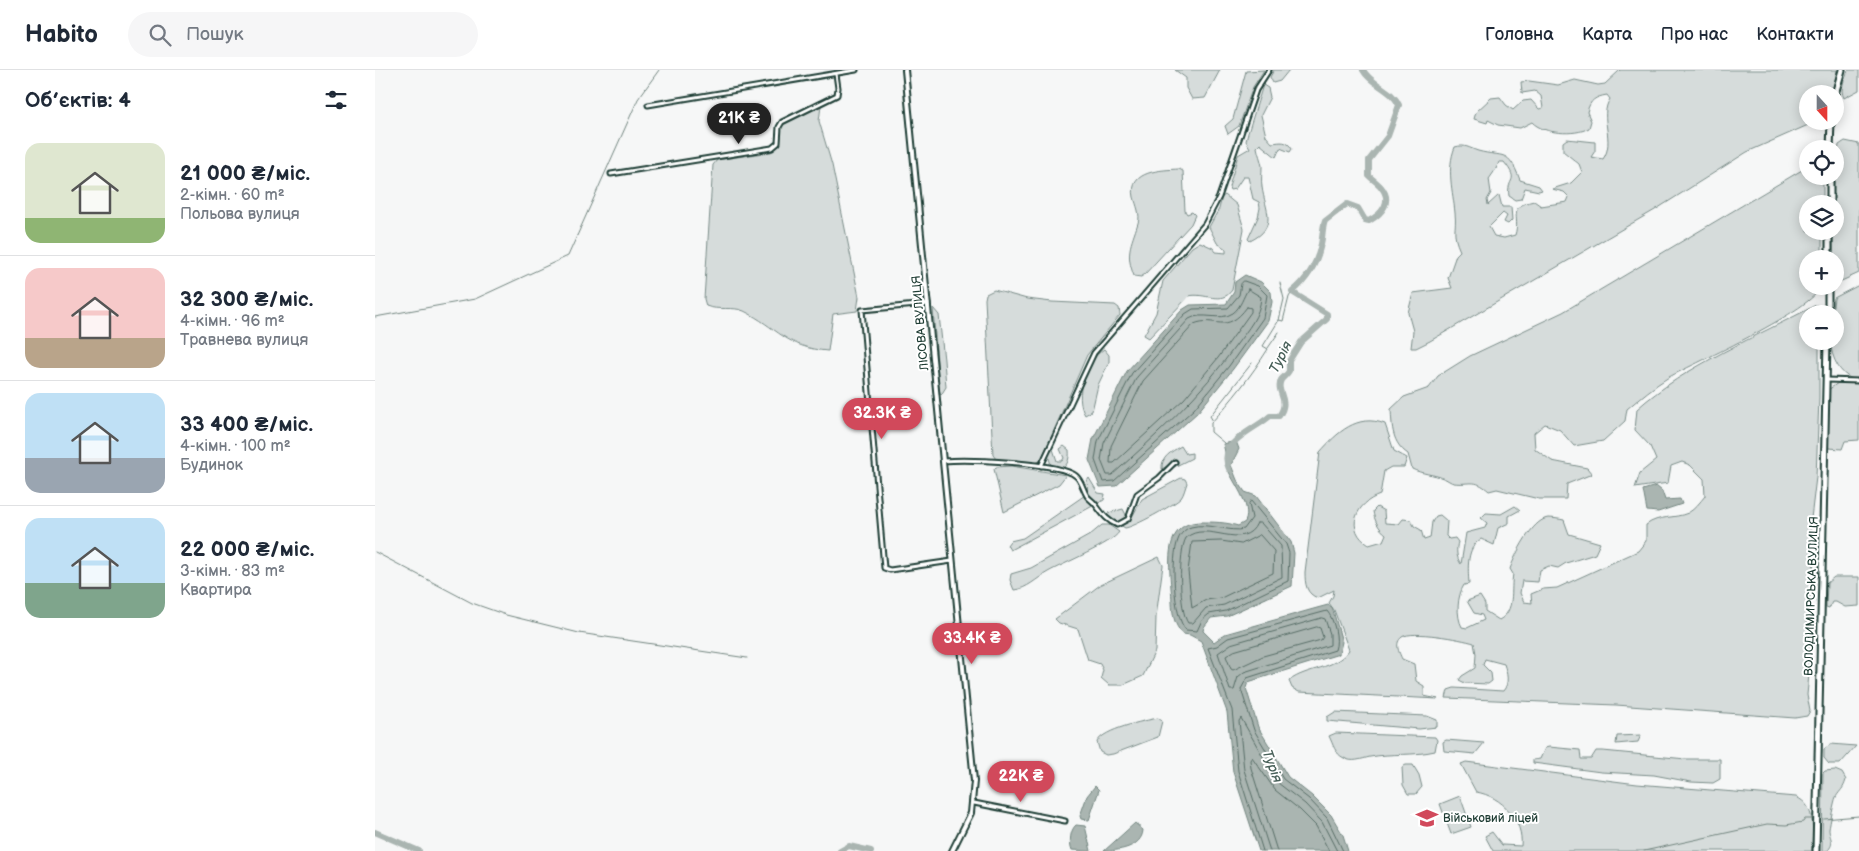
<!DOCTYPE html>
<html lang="uk">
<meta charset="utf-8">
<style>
:root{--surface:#fff;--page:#f6f6f7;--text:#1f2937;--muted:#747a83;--line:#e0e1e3;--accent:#d1495b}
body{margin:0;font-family:"Balsamiq Sans",sans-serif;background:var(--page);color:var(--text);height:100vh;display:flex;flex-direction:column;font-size:19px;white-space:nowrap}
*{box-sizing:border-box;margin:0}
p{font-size:16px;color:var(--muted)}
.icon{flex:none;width:28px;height:28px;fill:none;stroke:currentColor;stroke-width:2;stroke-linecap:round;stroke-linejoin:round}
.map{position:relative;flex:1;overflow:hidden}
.panel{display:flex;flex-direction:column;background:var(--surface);width:375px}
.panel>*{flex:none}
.needle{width:32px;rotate:159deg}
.tools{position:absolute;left:1424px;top:15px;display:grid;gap:10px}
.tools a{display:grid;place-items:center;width:45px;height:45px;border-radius:50%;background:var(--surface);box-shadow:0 2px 12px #0003;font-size:25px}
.price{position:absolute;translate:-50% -42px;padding:0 11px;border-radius:18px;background:var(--accent);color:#fff;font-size:16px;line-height:32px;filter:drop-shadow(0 1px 2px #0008)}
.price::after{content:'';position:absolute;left:50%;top:30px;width:15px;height:11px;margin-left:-8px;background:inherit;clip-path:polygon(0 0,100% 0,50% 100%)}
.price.selected{background:#222;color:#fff}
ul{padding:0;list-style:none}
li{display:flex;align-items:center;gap:15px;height:125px;padding:0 25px}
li+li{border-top:1px solid var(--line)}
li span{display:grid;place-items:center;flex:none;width:140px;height:100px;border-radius:15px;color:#555}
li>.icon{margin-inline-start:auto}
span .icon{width:60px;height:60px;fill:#fffc;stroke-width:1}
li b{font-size:21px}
h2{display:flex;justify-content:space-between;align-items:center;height:60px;padding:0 25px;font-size:21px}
header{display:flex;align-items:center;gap:30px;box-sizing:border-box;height:70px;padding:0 25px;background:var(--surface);border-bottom:1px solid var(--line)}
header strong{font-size:24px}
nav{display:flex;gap:28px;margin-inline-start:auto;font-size:18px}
.search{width:350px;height:45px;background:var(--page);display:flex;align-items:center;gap:12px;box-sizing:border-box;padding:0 18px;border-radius:28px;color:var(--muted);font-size:19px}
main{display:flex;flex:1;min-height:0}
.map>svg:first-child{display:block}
</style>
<header>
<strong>Habito</strong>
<div class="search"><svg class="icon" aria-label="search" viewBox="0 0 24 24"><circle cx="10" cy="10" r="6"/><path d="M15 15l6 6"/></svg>Пошук</div>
<nav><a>Головна</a><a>Карта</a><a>Про нас</a><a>Контакти</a></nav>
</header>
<main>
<section class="panel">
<h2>Об’єктів: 4<svg class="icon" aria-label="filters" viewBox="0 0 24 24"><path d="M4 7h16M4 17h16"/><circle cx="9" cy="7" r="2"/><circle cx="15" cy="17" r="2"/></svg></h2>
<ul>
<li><span style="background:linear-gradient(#dfe7d0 75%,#8fb573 0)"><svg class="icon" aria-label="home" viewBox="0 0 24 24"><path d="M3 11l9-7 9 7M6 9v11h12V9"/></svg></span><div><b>21 000 ₴/міс.</b><p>2-кімн. · 60 m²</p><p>Польова вулиця</p></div></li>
<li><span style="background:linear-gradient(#f6c9c9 70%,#b9a48a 0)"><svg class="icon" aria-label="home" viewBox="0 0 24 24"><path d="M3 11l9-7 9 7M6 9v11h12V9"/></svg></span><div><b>32 300 ₴/міс.</b><p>4-кімн. · 96 m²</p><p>Травнева вулиця</p></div></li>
<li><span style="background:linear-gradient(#bfe0f5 65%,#9aa5b1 0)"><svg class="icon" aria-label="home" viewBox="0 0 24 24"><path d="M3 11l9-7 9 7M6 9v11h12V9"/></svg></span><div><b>33 400 ₴/міс.</b><p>4-кімн. · 100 m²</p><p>Будинок</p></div></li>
<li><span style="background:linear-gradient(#bfe0f5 65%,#7fa58c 0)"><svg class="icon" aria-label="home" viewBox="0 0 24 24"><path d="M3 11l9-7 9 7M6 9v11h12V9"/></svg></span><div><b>22 000 ₴/міс.</b><p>3-кімн. · 83 m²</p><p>Квартира</p></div></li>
</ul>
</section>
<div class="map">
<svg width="1484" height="781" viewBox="0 0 1484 781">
<rect width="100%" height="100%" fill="#f6f7f7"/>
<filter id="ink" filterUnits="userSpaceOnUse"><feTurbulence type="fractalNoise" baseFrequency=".02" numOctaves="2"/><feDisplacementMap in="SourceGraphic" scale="10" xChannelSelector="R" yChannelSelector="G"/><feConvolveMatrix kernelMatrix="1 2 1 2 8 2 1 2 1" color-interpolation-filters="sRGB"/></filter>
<g filter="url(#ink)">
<path fill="#d6dcdb" stroke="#7a8c88" d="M800,0H845L830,28L817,29L811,18V8Z
M889,0L878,17L864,56L853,64L850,56L858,49L871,1Z
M899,0H914L905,11L898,13L895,7Z
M1245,0H1462L1457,24H1432V51L1440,52L1372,82L1280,140L1055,271L1041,278H1036L1038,261L1033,243L1038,223L1077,218L1073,208L1081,185L1085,181C1076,161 1082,161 1080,143C1078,121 1071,99 1080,77C1090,74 1094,78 1103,81C1129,88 1133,78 1145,110L1164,116L1167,120L1164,121L1150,118L1146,129L1140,130L1134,126C1131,107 1146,113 1129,92H1124L1121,99L1114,109L1116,123L1112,130L1113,135L1124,125L1127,137H1136L1137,150L1133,154L1129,152L1132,146L1128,143L1114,157L1119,166L1129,168L1140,165C1146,146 1131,137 1159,131L1166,136L1192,132L1194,127L1189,122L1177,119L1196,113L1207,102L1204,94L1188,81V72L1192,69L1220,72V81L1216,87L1228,89C1241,71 1223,47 1235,29L1232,25C1220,27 1215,30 1212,42L1216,51L1214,58C1200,66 1168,64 1157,52L1145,58L1123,55L1113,50L1112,53L1099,49L1101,42L1116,28L1125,27L1131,35L1138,40L1148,31L1156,30L1164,39L1168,38L1166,26L1160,21L1147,23L1146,12L1154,11L1183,15L1200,10L1223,15L1230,14Z
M1473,0H1484V20L1469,28C1464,19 1470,9 1473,0Z
M888,15L893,18L895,27L886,45L891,66L897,73C906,72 912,70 917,79L915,82L905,78L901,87L885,74L882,77C883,83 886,90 887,96C887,103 886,110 887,117C890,140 904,157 875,171L873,169L883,147L885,138L884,132L878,129L873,107H868L860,119L855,120L854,117L863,85L875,78L871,71L873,63Z
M441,36H446L444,51L457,95L484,227L482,241L458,244L453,281C411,278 402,257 369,241C358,236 343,241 331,236L329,229L338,95L342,90L396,82C408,74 405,69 406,57L410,53Z
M1470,71L1484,74V203L1460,214V189H1458V161H1460L1458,118L1464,75Z
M1432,97V106H1448V134H1432V161H1447V189H1432V216H1446C1440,239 1320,293 1294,307C1279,316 1265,328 1252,339L1250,351L1228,371L1199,376L1185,360L1170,354L1159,363L1160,379L1177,391L1212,398L1217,404L1192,414L1191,429H1164L1122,419L1114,421C1099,408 1095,415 1079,413C1076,413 1072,409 1068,408C1058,404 1047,404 1037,399L1033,384C1017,373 1017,357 1016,339L1029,327L1054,318L1063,306L1095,286L1188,242Z
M804,99L808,101L810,141L812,144L817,142L820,145L816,154L770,204L766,207L759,206C750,183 756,175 763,153C766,145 761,135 759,127C753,100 787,100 804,99Z
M850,125L862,135L869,159L857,220C846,236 830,222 814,226L774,268L769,265L781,243L788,211L817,177L825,172L838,178L841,182L851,183V179L842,173L834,157L844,139L847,127Z
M1484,215V310C1467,310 1455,287 1456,271H1460V244H1457L1459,228Z
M619,220L652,229L677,232L740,235L744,238L745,245L712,285L666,390L661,393L621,389L618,385L610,229L611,224Z
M1441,235L1444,236L1445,244H1432V271H1444V328L1441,407L1435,457L1439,502L1431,548L1433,564L1437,573L1432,625L1435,641L1432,646L1420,648L1241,635L1071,628L1073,620L1079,618L1128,621C1135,613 1132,603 1129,594L1110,589L1108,595L1116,603L1117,611L1113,614L1090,613L1084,610L1087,606L1100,598L1101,584L1099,573C1086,569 1037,560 1027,567C1019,573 1024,582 1027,589L1039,594L1041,611L1049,616V626L1063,629L924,622L917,618L914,611C932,597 960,600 974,580L959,540L954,533L958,526L959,520L943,528C931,524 930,514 930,502L945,382C962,363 982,343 1010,354L1019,381L1032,388L1029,397H1016L1009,401L1005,425C981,433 969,459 994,475L1008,471L1011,464C1004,459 999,450 998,441L1002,437L1009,441L1010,453L1024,454L1028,449L1036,450L1039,456L1046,460L1049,470L1055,468L1057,452L1061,446L1065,445L1072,451L1071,466L1074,469L1080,468L1083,472C1081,479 1081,487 1086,494L1091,463L1110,458L1112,453L1106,448L1111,443L1126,444L1140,436L1145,440L1134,446V453L1123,458L1119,475L1106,469C1091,478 1093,498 1094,514L1089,515C1082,526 1081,546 1087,557L1092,558L1109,550L1107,545L1099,543L1092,531L1105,526L1110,534V541L1124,550C1141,541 1135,520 1138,504L1135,499C1140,485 1157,450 1173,448C1178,448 1184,449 1189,450L1194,464L1225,473L1220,484L1191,493L1183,498L1174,496L1165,500L1163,512L1147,511L1145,523L1149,532L1157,533L1156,524L1168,519L1182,518L1263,481L1271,471V455C1284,445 1299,449 1313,443C1320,439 1325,432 1330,426L1329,409L1315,395L1307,392L1296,396L1293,413L1260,418L1265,403L1281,390L1275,376L1260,360L1262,339C1308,297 1385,265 1441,235Z
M558,238L564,245L569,290L571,317L566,325L564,319Z
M729,279L734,285V292L723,315L717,341L710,345C698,326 711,291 729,279Z
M1463,313H1484V370L1470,371L1467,379L1454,378L1452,376L1453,320Z
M689,376L694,380C695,390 692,398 682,401L676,395L673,385L678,379L682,391H687L689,388L685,379Z
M806,376L811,384L817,383V388L799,397L801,391L787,399C786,387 796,382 806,376Z
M636,396L691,405L684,414L629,442L619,399L621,397Z
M714,408L723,423L730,424L729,430L635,480L632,475L635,471L648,468L713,423L712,411Z
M806,408L810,409L812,413C810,418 809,424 806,428C799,435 759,457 750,458L732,447L733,443L748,439L751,445L757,447L767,429Z
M727,455H734L744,462C738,473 687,494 673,502C662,508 652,519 639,520L635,510L636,504L656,498L715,465Z
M784,487L788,495L781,547L780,581L768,606L748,615H734L726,608L728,600L725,594L713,590L703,559L684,553L680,549L725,515Z
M1459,507H1484V536L1470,537L1461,532H1457L1454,538L1451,537L1452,513Z
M960,642L1052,646L1062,650V657L1044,659L952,651V647Z
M783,648L787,651L783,667L738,684L731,685L725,682L722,672C729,659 768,651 783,648Z
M961,663L1060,667L1062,670L1060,681C1039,686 1016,683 995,687C986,689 977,693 969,688C960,684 958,674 954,666Z
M1266,665L1263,672L1241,674L1242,666Z
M1071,670L1109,673L1100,684L1069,681L1068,672Z
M1456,674L1481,676L1465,694H1454L1449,688V679Z
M1174,677L1205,680L1206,689H1216L1221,681H1228L1311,689H1345V709L1338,713L1316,712L1279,705L1226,702L1158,693V690L1165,689L1170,678Z
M1091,692L1262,714L1421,727C1442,736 1437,761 1437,781H1118L1110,766L1117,762L1127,775L1146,776C1149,751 1127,726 1101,722L1086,694Z
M1031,695H1038L1044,705L1047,717L1041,724H1033L1028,715L1027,697Z
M1460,700L1467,703L1471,710C1468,720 1466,719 1461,727C1459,731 1455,754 1454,759C1454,768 1461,773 1452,781H1447L1448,703L1450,701Z
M1085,726L1096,757L1076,764L1065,734Z"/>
<path fill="#aab5b1" stroke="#72857f" d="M870,205L886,212L896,222L897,232L893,251L858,299L823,342L741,416L725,417L714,390L718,369L752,301L807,240L815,235L851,234L859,222L860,212Z
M861,371L864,379L856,395L862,410L870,422L881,426L916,472L919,483L917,516L852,546L836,548L829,557L828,561L839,572L850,564L942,538L953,535L957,537L967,572L964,584L873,612L871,618L883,657L913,707L937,726L956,745L968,765L973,781H884L858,702L852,642L826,571L815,565L808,564C795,551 798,535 796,518C794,491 789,453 825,452C839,452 851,452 863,456L870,452C878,435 857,412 852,397C850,390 851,382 848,374Z
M1281,416L1287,421L1290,430L1305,429L1307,434L1283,442L1272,441L1268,420Z
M720,716L724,720L714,750L706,749L705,746L712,726Z
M760,753L768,760C767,778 742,781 729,781Z
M701,755L710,756L716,781L697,780C694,773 695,760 701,755Z"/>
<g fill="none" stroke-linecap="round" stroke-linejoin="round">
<path stroke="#576d66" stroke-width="1" d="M869,211L883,216L892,225L888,248L854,296L819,339L739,411L728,412L720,390L723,371L757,303L810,244L818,239L853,238L864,225L866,214Z
M873,219L886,227C885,246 873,259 862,274C826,325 783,364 737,405H732L726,390L729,373L762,307L814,249C827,241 845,252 858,243C866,237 868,227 873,219Z
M872,237L876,238V242L843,288L809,329L739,393H735L736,376L768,311L819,254C840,245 851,266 872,237Z
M876,431L911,474L914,483L913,511L851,541L834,544L827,550L822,561L811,560C798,547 796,487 803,470C805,464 810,459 816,457C833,452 856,463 869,459L877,448L874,434Z
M882,453H886L906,476L907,507L849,535L831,538L818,553H813C804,541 803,482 811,468C831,449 869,483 882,453Z
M885,465L899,481L898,503L846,528L831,530L817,538L813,501L817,472L846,471L866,474Z
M947,548L950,549L955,564V575L869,602L863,607L859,620H855L843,583L856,574Z
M942,557L945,558L948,567L946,570L888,586L858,600L856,599L851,586L859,581Z
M888,781L863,701L857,640L833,578L842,576L853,568L952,541C959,549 964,569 960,580L872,608L866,619L879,660L908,709L934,729L952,748L968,781
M895,781L869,700L864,651L866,648L903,713L930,734L947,752L962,781
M902,781L876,698L875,690L877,687L900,720L925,740L941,756L954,781"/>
<path stroke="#72857f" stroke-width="1" d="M0,247L100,229L193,186L263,29L284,0
M904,250L909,229L905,213
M893,278L904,262
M838,351L835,346L877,293
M849,373L836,362V353C857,330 876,306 893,279L888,276L904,250L908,251L914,227L917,222
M0,482L97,533L131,545L204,563L372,588
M1449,749L1484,746
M1269,781L1392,754L1411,755L1428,752L1430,749H1437"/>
<path stroke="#aab5b1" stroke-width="6" d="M854,399C841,372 880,360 895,346H904C916,329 900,323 906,310C908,307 912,305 914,301V291L926,272L952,249V244L917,222C932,210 942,193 946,174C948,166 947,159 950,151L972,134L983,138L990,150L994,151C1007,144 1018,131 1006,117C1003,113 998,110 994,106V90L1013,66L1024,35C1017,19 996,15 988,0
M0,762L44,781
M465,781L474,776L496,781"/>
<g stroke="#1f3d34" stroke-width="7">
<path id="minor" d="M273,35L481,0
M236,104L397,78L403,73L404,57L407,52L462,25L463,18L461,4
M553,234L487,240L509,498L515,500L577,491
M1452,310L1484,311
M568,391C591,389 685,392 701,406C707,411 708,420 712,426C714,429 718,431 720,434C728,444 730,449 742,455L753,449L762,424L784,408L800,392
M666,396L719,283L830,154L844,127L881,20L894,0
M599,733L690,751"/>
</g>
<g stroke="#1f3d34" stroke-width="8">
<path id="tertiary" d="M530,0L599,711L596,743L577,781"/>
</g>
<g stroke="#1f3d34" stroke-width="9">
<path id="primary" d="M1460,24L1467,0
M1455,79L1456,51
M1455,134V106
M1454,189V161
M1453,244V216
M1441,781L1452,271"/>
</g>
<use href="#minor" stroke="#fff" stroke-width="3"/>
<use href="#tertiary" stroke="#fff" stroke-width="4"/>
<use href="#primary" stroke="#fff" stroke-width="5"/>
</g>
</g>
<defs>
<g id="school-bare" transform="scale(1.725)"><path d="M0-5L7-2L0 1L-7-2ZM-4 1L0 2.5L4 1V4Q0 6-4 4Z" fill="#d1495b" stroke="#fff" stroke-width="2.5" paint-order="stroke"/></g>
</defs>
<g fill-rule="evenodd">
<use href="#school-bare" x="1052" y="748"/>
</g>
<g text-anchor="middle" stroke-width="4" stroke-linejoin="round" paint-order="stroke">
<g font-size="12" fill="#1f3d34" stroke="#fff">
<text transform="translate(545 253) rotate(-95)" y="4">ЛІСОВА ВУЛИЦЯ</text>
<text transform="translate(1436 526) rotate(-88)" y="4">ВОЛОДИМИРСЬКА ВУЛИЦЯ</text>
</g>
<g font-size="12" fill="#1f3d34" stroke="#fff" text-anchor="start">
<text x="1068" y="752">Військовий ліцей</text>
</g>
<g font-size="14" font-style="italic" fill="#49615a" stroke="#fff">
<text transform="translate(905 287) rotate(-64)" y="5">Турія</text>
<text transform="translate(898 696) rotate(69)" y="5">Турія</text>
</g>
</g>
</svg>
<div class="tools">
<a><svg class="needle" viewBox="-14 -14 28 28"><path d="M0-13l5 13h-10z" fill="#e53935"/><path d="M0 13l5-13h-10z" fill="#747a83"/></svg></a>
<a><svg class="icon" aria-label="locate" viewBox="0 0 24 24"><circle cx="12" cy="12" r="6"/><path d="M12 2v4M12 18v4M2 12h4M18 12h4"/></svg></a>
<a><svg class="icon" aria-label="layers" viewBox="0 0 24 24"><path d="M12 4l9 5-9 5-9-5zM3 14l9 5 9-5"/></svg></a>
<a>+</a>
<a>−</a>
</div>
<b class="price selected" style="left:364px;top:75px">21K ₴</b>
<b class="price" style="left:507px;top:370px">32.3K ₴</b>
<b class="price" style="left:597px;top:595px">33.4K ₴</b>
<b class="price" style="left:646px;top:733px">22K ₴</b>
</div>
</main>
